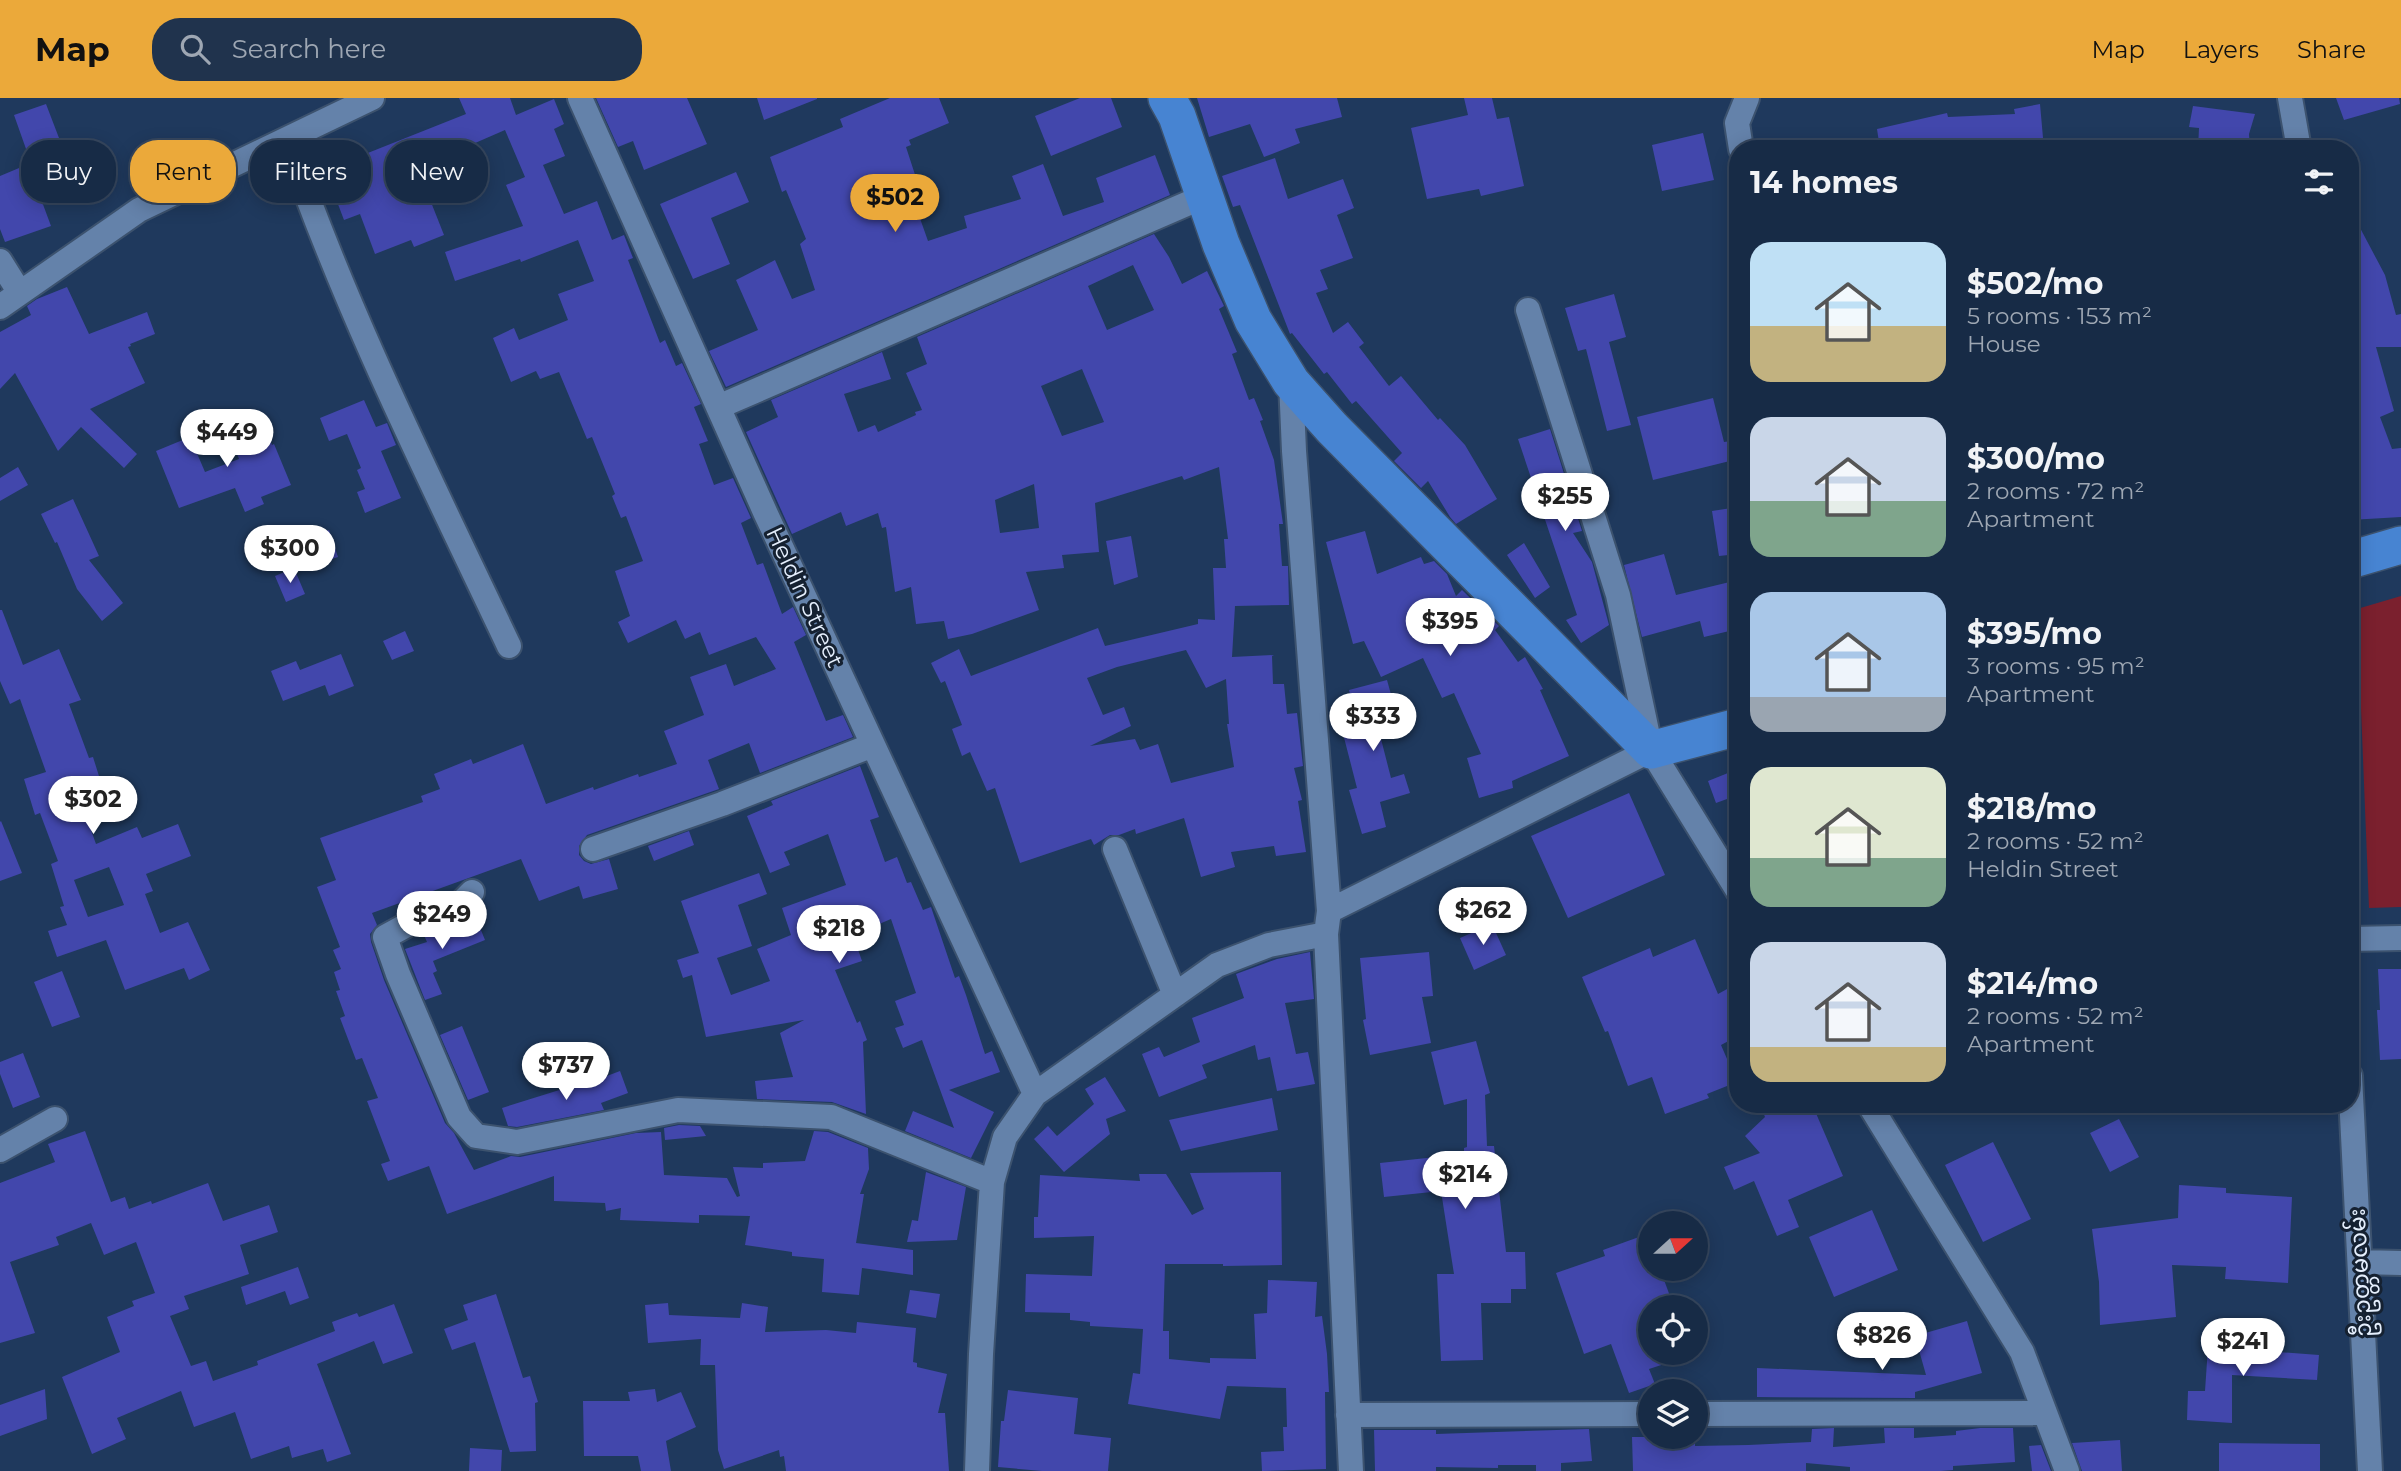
<!DOCTYPE html>
<meta charset="utf-8">
<style>
:root{--surface:#172b46;--page:#20334d;--text:#f1f3f6;--muted:#9ea7b3;--line:#36475f;--accent:#eba93a}
body{margin:0;font-family:Montserrat,"Noto Sans Myanmar",sans-serif;background:var(--page);color:var(--text);height:100vh;display:flex;flex-direction:column;font-size:26px;white-space:nowrap}
*{box-sizing:border-box;margin:0}
p{font-size:23px;color:var(--muted)}
.icon{flex:none;width:38px;height:38px;fill:none;stroke:currentColor;stroke-width:2;stroke-linecap:round;stroke-linejoin:round}
.map{position:relative;flex:1;overflow:hidden}
.panel{position:absolute;left:1729px;top:42px;width:630px;height:973px;display:flex;flex-direction:column;background:var(--surface);border-radius:28px;box-shadow:0 4px 18px #0003,0 0 0 2px var(--line)}
.panel>*{flex:none}
.hud{position:absolute;left:21px;top:42px;width:665px;height:63px;display:flex;gap:14px}
.needle{width:46px;rotate:69deg}
.fabs{position:absolute;left:1638px;top:1113px;display:grid;gap:14px}
.fabs a{display:grid;place-items:center;width:70px;height:70px;border-radius:50%;background:var(--surface);box-shadow:0 4px 18px #0003,0 0 0 2px var(--line);font-size:35px}
.price{position:absolute;translate:-50% -60px;padding:0 16px;border-radius:24px;background:#fff;color:#222;font-size:23px;line-height:46px;filter:drop-shadow(0 2px 4px #0008)}
.price::after{content:'';position:absolute;left:50%;top:42px;width:21px;height:16px;margin-left:-10px;background:inherit;clip-path:polygon(0 0,100% 0,50% 100%)}
.price.active{background:var(--accent);color:#111}
ul{padding:0;list-style:none}
li{display:flex;align-items:center;gap:21px;height:175px;padding:0 21px}
li span{display:grid;place-items:center;flex:none;width:196px;height:140px;border-radius:21px;color:#555}
li>.icon{margin-inline-start:auto}
span .icon{width:84px;height:84px;fill:#fffc;stroke-width:1}
li b{font-size:30px}
h2{display:flex;justify-content:space-between;align-items:center;height:84px;padding:0 21px;font-size:30px}
.chip{padding:0 24px;border-radius:28px;background:var(--surface);box-shadow:0 4px 18px #0003,0 0 0 2px var(--line);font-size:24px;line-height:63px}
.chip.active{background:var(--accent);color:#111}
header{display:flex;align-items:center;gap:42px;box-sizing:border-box;height:98px;padding:0 35px;background:var(--accent);color:#111}
header strong{font-size:33px}
nav{display:flex;gap:38px;margin-inline-start:auto;font-size:24px}
.search{width:490px;height:63px;background:var(--page);display:flex;align-items:center;gap:18px;box-sizing:border-box;padding:0 24px;border-radius:28px;color:var(--muted);font-size:26px}
.map>svg:first-child{display:block}
</style>
<header>
<strong>Map</strong>
<div class="search"><svg class="icon" aria-label="search" viewBox="0 0 24 24"><circle cx="10" cy="10" r="6"/><path d="M15 15l6 6"/></svg>Search here</div>
<nav><a>Map</a><a>Layers</a><a>Share</a></nav>
</header>
<div class="map">
<svg width="2401" height="1373" viewBox="0 0 2401 1373">
<rect width="100%" height="100%" fill="#1f395d"/>
<path fill="#7b202e" d="M2401,498V809L2369,810L2357,511Z"/>
<path fill="#4247ac" fill-rule="evenodd" d="M459,0H510L516,17L554,1L564,26L554,31L565,58L543,67L564,116L597,103L612,142L624,137L633,160L628,162L660,245L665,242L676,268L682,265L701,306L694,309L708,343L699,346L714,387L733,380L751,420L741,425L757,467L763,465L782,516L793,509L806,537L794,544L826,623L843,617L853,639L760,675L749,645L708,662L719,691L587,737L579,748V757L584,763L591,766L609,761L618,791L583,801L579,788L539,803L521,761L372,815L377,827L370,836L371,844L384,882L445,1025L454,1035L474,1072L511,1058L520,1059L636,1035L661,1034L664,1077L727,1080L737,1099L740,1098L733,1069L763,1070V1065L805,1063L814,1033L828,1034L868,1050L869,1071L860,1096H864L856,1145L913,1152V1177L862,1170L859,1197L822,1194L824,1161L792,1158V1154L745,1147L750,1118L699,1117V1125L620,1122L621,1110L606,1113L605,1105L554,1103V1078L447,1116L429,1068L388,1083L381,1066L390,1063L367,1003L378,1000L362,960L356,962L340,920L345,918L336,893L340,892L334,874L341,871L333,852L340,849L317,789L336,782L320,740L423,704L421,698L440,691L434,676L471,661L473,666L523,646L546,706L593,689L594,692L638,676L639,679L677,666L664,633L704,617L690,579L726,566L734,588L776,571L756,539L709,557L700,534L685,541L676,522L628,545L618,524L630,518L615,473L643,463L626,418L621,420L612,398L615,396L592,339L587,341L559,274L540,281L536,273L511,284L493,240L514,230L519,242L568,222L558,196L594,183L578,142L521,164L520,161L455,183L445,154L523,128L506,87L525,79L505,32L459,52L467,72L425,89L444,137L414,149L411,142L375,156L360,116L344,122L325,72L466,16Z
M596,0H687L707,46L644,72L633,43L618,49Z
M757,0H817V1L764,22Z
M890,0H939L949,25L909,42L911,47L906,49L920,92L911,95L928,143L967,130L964,118L1021,101L1012,78L1043,66L1063,118L1104,104L1096,80L1155,57L1170,97L726,289L709,253L758,232L736,182L775,162L792,201L815,192L800,146L806,141L786,92L782,94L770,59L843,29L840,21Z
M1080,0H1111L1122,29L1051,58L1035,18Z
M1197,0H1337L1342,19L1295,31L1300,45L1264,59L1250,26L1209,39Z
M1464,0H1492L1497,21L1509,19L1524,88L1481,98L1479,91L1427,101L1411,30L1468,17Z
M2336,0H2399L2400,6L2344,22Z
M46,6L72,74L40,86L45,99L41,101L51,128L5,144L0,131V78L31,65L14,17Z
M2040,6L2044,51H1880L1877,31L1947,15L1948,19L2015,16L2014,11Z
M2193,8L2255,16L2249,36L2250,51H2198L2199,30L2189,29Z
M1703,35L1714,82L1662,93L1652,47Z
M1275,60L1288,101L1343,81L1354,110L1337,117L1353,160L1320,172L1328,191L1316,195L1333,235L1348,224L1364,245L1359,249L1389,288L1401,278L1438,322L1440,320L1465,347L1497,401L1456,426L1450,419L1428,383L1421,390L1394,363L1402,355L1356,303L1352,306L1327,274L1324,276L1292,235L1290,236L1240,107L1233,109L1222,78Z
M736,74L749,104L711,120L730,166L693,181L660,106Z
M2350,111L2385,177L2396,217L2401,216V249H2376L2394,313L2380,319L2392,351L2401,350V419L2350,422Z
M1154,136L1169,159L1182,186L1207,173L1224,208L1219,211L1237,254L1232,256L1249,302L1254,300L1263,322L1260,323L1274,362L1283,426H1279L1282,468H1288L1289,507L1235,508L1232,559L1274,557L1272,558L1273,586H1284L1287,616L1297,615L1303,668L1294,670L1302,702L1298,703L1306,754L1276,758L1274,748L1231,754L1235,769L1201,779L1184,720L1136,736L1135,731L1119,737H1110L1094,747L1091,741L1020,765L995,690L987,693L970,654L962,658L952,631L962,627L945,583L941,585L931,565L959,551L971,578L1098,530L1105,548L1198,526V521L1215,522L1213,470H1226L1224,441H1228L1219,369L1184,382L1182,378L1095,405L1099,454L1062,457L1064,470L1026,474L1039,512L972,536L948,541L944,523L916,526L911,489L895,494L886,429L882,430L878,415L846,428L841,414L792,436L746,334L778,319L771,302L882,254L891,281L844,296L858,334L875,327L878,334L916,317L915,314L922,312L906,275L927,266L917,239ZM1133,167L1154,212L1107,232L1088,188ZM1082,271L1104,324L1062,338L1041,288ZM1034,386L1039,430L1000,435L995,402ZM1186,552L1206,590L1226,581L1229,626H1227L1234,669L1171,685L1158,646L1140,652L1135,641L1090,648L1131,628L1124,609L1103,617L1087,580L1117,569Z
M67,189L89,236L147,214L155,236L130,246L131,248L128,249L145,285L90,311L137,356L124,370L81,329L58,353L15,275L0,291V234L31,217L27,208L37,201Z
M1614,196L1626,239L1609,244L1631,327L1607,333L1586,251L1578,253L1565,210Z
M1713,300L1724,344L1738,342V361L1653,382L1637,319Z
M364,302L376,329L387,325L396,347L381,353L401,400L365,415L357,394L365,391L357,372L361,370L347,336L329,343L320,320Z
M257,318L262,332L266,331L272,347L274,346L291,387L261,399L264,406L245,414L235,390L179,410L156,353L190,339L205,374L239,361L227,329Z
M1550,331L1582,433L1573,435L1592,464L1609,527L1581,545L1566,522L1577,517L1518,341Z
M18,369L28,387L0,403V380Z
M73,401L99,458L89,462L123,505L102,523L77,491L57,444L55,445L41,416Z
M1738,409V456L1719,458L1712,413Z
M329,432L338,459L308,469L298,442Z
M1365,433L1377,476L1421,459L1424,466L1434,463L1447,476L1456,498L1462,492L1499,528L1495,532L1518,564L1525,559L1543,591L1540,592L1569,658L1512,683L1513,690L1479,700L1467,660L1481,656L1454,595L1442,600L1423,560L1381,579L1364,543L1353,546L1326,444Z
M1131,438L1138,479L1114,487L1106,443Z
M1524,445L1550,489L1535,500L1507,457Z
M1664,456L1676,497L1738,482V531L1704,539L1700,523L1642,539L1624,467Z
M294,470L305,496L286,504L275,478Z
M0,512H2L23,567L59,551L76,591L81,602L69,606L89,660L93,659L104,694L80,702L96,746L137,729L142,740L178,726L191,758L146,776L153,793L145,796L160,835L188,824L210,872L189,882L184,870L125,892L106,842L57,859L48,833L67,827L60,809L64,808L51,766L58,763L40,715L35,717L24,681L46,674L20,601L10,606L0,583ZM109,769L124,807L88,819L74,782Z
M405,533L414,553L392,562L383,543Z
M341,556L354,588L329,598L325,587L283,603L271,573L296,563L300,572Z
M1387,582L1395,611L1401,610L1407,635L1381,641L1391,680L1404,676L1410,695L1380,704L1386,729L1362,736L1349,692L1357,690L1340,624L1356,620L1349,592Z
M860,668L879,719L870,722L885,764L897,759L907,785L911,784L923,812L931,809L955,880L959,878L966,897L985,956L992,953L1000,974L949,992L994,1014L971,1060L905,1033L913,1013L954,1030L922,942L903,950L895,930L904,927L895,903L916,895L891,821L853,837L862,863L835,872L857,925L860,923L867,942L863,944L866,1016L832,1004L757,1001L755,983L793,979L780,935L804,922L706,939L692,877L683,880L677,862L699,855L681,803L759,775L767,796L738,807L752,848L717,860L731,897L770,883L757,851L791,837L782,810L846,787L828,736L784,754L790,767L770,775L747,718L773,707L771,703Z
M1738,671V697L1716,705L1708,683Z
M1629,695L1665,777L1568,820L1531,738Z
M1,723L22,775L0,783V724Z
M689,733L694,747L654,763L648,748Z
M474,815L485,842L433,863L437,873L433,875L442,896L425,902L405,851L427,844L423,835L464,821Z
M1492,826L1506,857L1474,872L1460,840Z
M1695,841L1718,896L1738,885V938L1721,947L1737,984L1707,996L1709,1000L1665,1016L1652,979L1628,988L1608,933L1605,934L1582,879L1650,850L1653,859Z
M1310,854L1314,901L1285,905L1296,956L1308,954L1315,986L1277,993L1270,959L1258,962L1255,947L1202,967L1207,980L1159,999L1142,956L1159,949L1164,959L1200,944L1192,920L1244,900L1236,876L1277,861Z
M1429,854L1433,898L1422,899L1431,945L1370,957L1363,922L1366,921L1360,860Z
M2378,871H2401V961L2380,962L2377,912H2380Z
M62,873L80,919L52,929L34,884Z
M462,928L489,994L468,1002L440,937Z
M1476,943L1490,995L1485,997L1487,1048H1494L1506,1154H1525L1526,1191H1511V1205H1481L1483,1262L1441,1263L1437,1176H1454L1441,1093L1384,1099L1380,1065L1464,1056V1050L1467,1049V1001L1444,1007L1431,954Z
M23,955L40,999L13,1010L0,976V964Z
M620,973L628,995L601,1005L604,1012L517,1029L508,1028L502,1010L569,989L570,992Z
M1105,979L1126,1013L1106,1021L1110,1036L1064,1074L1034,1041L1048,1028L1057,1038L1094,1006L1085,991Z
M1272,1000L1278,1032L1181,1053L1169,1022Z
M1760,1006H1812L1843,1078L1788,1102L1799,1129L1777,1138L1754,1083L1734,1092L1724,1069L1760,1055L1745,1038L1765,1019Z
M2119,1021L2139,1059L2110,1074L2090,1035Z
M679,1027L700,1028L706,1038L665,1042L664,1030Z
M85,1033L111,1104L125,1099L129,1111L151,1103L152,1106L208,1085L223,1123L269,1107L278,1134L240,1147L249,1176L184,1198L189,1211L170,1218L191,1268L206,1263L213,1283L258,1267L257,1263L335,1233L332,1224L357,1215L359,1219L394,1206L413,1255L383,1266L374,1243L317,1266L351,1356L327,1364L323,1351L292,1360L289,1348L251,1361L235,1314L194,1329L181,1293L117,1320L126,1341L92,1356L62,1279L120,1254L107,1219L134,1208L132,1203L155,1195L136,1144L104,1157L91,1125L56,1139L59,1147L10,1164L35,1235L0,1245V1085L55,1064L48,1046Z
M1993,1044L2031,1121L1983,1144L1945,1067Z
M926,1074L966,1089L957,1142L907,1144L912,1122L918,1123Z
M1281,1074L1282,1167L1223,1168V1166H1165L1163,1233H1169V1261L1210,1265V1260L1256,1261L1254,1216L1267,1215L1268,1182L1317,1184L1315,1219L1322,1218L1327,1256L1329,1294H1325L1326,1371L1262,1373L1261,1354L1284,1353L1283,1329H1287L1286,1290L1227,1288L1220,1321L1128,1306L1133,1275L1140,1276L1143,1231L1090,1228V1224L1070,1222V1215L1025,1214L1026,1176L1092,1178L1094,1138L1034,1140V1119H1038L1040,1077L1140,1083L1139,1076H1166L1192,1117L1204,1111L1190,1075Z
M2179,1087L2226,1090V1095L2292,1099L2288,1185L2225,1181L2226,1169L2172,1167L2176,1219L2100,1227L2099,1184L2092,1131L2178,1120Z
M1872,1112L1898,1172L1834,1199L1809,1139Z
M1650,1135V1171H1660L1674,1209H1650V1255H1688L1689,1258L1649,1271L1655,1286L1629,1295L1611,1246L1584,1256L1556,1175L1605,1158L1603,1152Z
M298,1169L309,1200L290,1207L285,1193L246,1207L241,1189Z
M910,1192L940,1196L936,1220L906,1215Z
M496,1196L523,1280L530,1278L538,1304L535,1305L536,1353L510,1354L475,1244L452,1252L444,1231L468,1222L463,1207Z
M668,1205L669,1217L740,1220L742,1205L768,1209L765,1234L826,1232L856,1235L857,1224L916,1230L913,1264L917,1265V1269L947,1276L938,1315H945L949,1373H786L784,1358L780,1359L779,1352L724,1371L718,1352L715,1267H700L701,1241L648,1245L645,1207Z
M1967,1223L1982,1275L1915,1294V1300L1757,1299V1270L1926,1277L1915,1238Z
M2208,1249L2319,1257L2317,1282L2232,1277V1325L2187,1322L2188,1293H2205Z
M45,1291L47,1321L0,1338V1307Z
M655,1291L657,1304L681,1294L696,1329L666,1343L671,1373H641L638,1358H584L583,1303H630L628,1294Z
M1008,1292L1078,1300L1074,1336L1111,1340L1108,1373H1042L998,1369L1001,1323H1004Z
M1834,1330L1833,1349L1885,1345L1884,1330H1914V1340L1956,1337V1333L1980,1330H2013L2015,1364L1953,1368V1372L1941,1373H1850V1369L1806,1365V1373H1633L1632,1339H1695V1348L1748,1347L1811,1344L1812,1331Z
M1589,1331L1592,1363L1561,1365V1373H1536V1367H1498V1370L1436,1369V1373H1375L1374,1332H1436V1336Z
M2120,1342L2122,1373H2082L2072,1345Z
M2219,1345L2320,1346V1373H2219Z
M2041,1347L2051,1373H2032L2029,1348Z
M470,1350L502,1352L501,1373H469Z"/>
<g fill="none" stroke-linecap="round" stroke-linejoin="round">
<g stroke="#3c526e" stroke-width="28">
<path id="street" d="M580,0L765,414L1035,996
M2290,0L2299,51
M287,42C347,216 430,381 509,548
M1741,51L1737,25L1747,0
M0,163L20,195
M0,209L139,112L372,0
M1528,212L1618,497L1651,652L1738,793
M1291,284L1294,353L1329,813L1326,836L1351,1373
M718,309L1205,98
M593,751L722,706L873,647
M1115,751L1175,897
M472,794L459,807L416,822L385,839L398,876L459,1019L476,1038L517,1044L678,1012L831,1019L992,1084
M1329,813L1651,652
M2350,841L2401,840
M2350,978L2370,1373
M1869,1006L2022,1254L2067,1373
M0,1052L55,1021
M2360,1164L2401,1165
M1696,1316L2045,1315
M1348,1317L1650,1316
M977,1373L981,1256L992,1084L1005,1039L1035,996L1217,867L1269,847L1326,836"/>
</g>
<g stroke="#3c526e" stroke-width="40">
<path id="primary" d="M1167,0L1177,18L1221,146L1253,222L1291,284L1332,330L1651,652L1738,629
M2350,462L2401,447"/>
</g>
<use href="#street" stroke="#6482aa" stroke-width="24"/>
<use href="#primary" stroke="#4784d2" stroke-width="37"/>
</g>
<g text-anchor="middle" stroke-width="6" stroke-linejoin="round" paint-order="stroke">
<g font-size="23" fill="#e5effd" stroke="#152131">
<text transform="translate(805 499) rotate(65)" y="8">Heldin Street</text>
<text transform="translate(2360 1175) rotate(-93)" y="8">ဦးဥတ္တမလမ်း</text>
</g>
</g>
</svg>
<div class="fabs">
<a><svg class="needle" viewBox="-14 -14 28 28"><path d="M0-13l5 13h-10z" fill="#e53935"/><path d="M0 13l5-13h-10z" fill="#9ea7b3"/></svg></a>
<a><svg class="icon" aria-label="locate" viewBox="0 0 24 24"><circle cx="12" cy="12" r="6"/><path d="M12 2v4M12 18v4M2 12h4M18 12h4"/></svg></a>
<a><svg class="icon" aria-label="layers" viewBox="0 0 24 24"><path d="M12 4l9 5-9 5-9-5zM3 14l9 5 9-5"/></svg></a>
</div>
<b class="price active" style="left:895px;top:136px">$502</b>
<b class="price" style="left:227px;top:371px">$449</b>
<b class="price" style="left:1565px;top:435px">$255</b>
<b class="price" style="left:290px;top:487px">$300</b>
<b class="price" style="left:1450px;top:560px">$395</b>
<b class="price" style="left:1373px;top:655px">$333</b>
<b class="price" style="left:93px;top:738px">$302</b>
<b class="price" style="left:1483px;top:849px">$262</b>
<b class="price" style="left:442px;top:853px">$249</b>
<b class="price" style="left:839px;top:867px">$218</b>
<b class="price" style="left:566px;top:1004px">$737</b>
<b class="price" style="left:1465px;top:1113px">$214</b>
<b class="price" style="left:1882px;top:1274px">$826</b>
<b class="price" style="left:2243px;top:1280px">$241</b>
<div class="hud">
<a class="chip">Buy</a>
<a class="chip active">Rent</a>
<a class="chip">Filters</a>
<a class="chip">New</a>
</div>
<section class="panel">
<h2>14 homes<svg class="icon" aria-label="filters" viewBox="0 0 24 24"><path d="M4 7h16M4 17h16"/><circle cx="9" cy="7" r="2"/><circle cx="15" cy="17" r="2"/></svg></h2>
<ul>
<li><span style="background:linear-gradient(#bfe0f5 60%,#c2b280 0)"><svg class="icon" aria-label="home" viewBox="0 0 24 24"><path d="M3 11l9-7 9 7M6 9v11h12V9"/></svg></span><div><b>$502/mo</b><p>5 rooms · 153 m²</p><p>House</p></div></li>
<li><span style="background:linear-gradient(#c9d6e8 60%,#7fa58c 0)"><svg class="icon" aria-label="home" viewBox="0 0 24 24"><path d="M3 11l9-7 9 7M6 9v11h12V9"/></svg></span><div><b>$300/mo</b><p>2 rooms · 72 m²</p><p>Apartment</p></div></li>
<li><span style="background:linear-gradient(#a9c7e8 75%,#9aa5b1 0)"><svg class="icon" aria-label="home" viewBox="0 0 24 24"><path d="M3 11l9-7 9 7M6 9v11h12V9"/></svg></span><div><b>$395/mo</b><p>3 rooms · 95 m²</p><p>Apartment</p></div></li>
<li><span style="background:linear-gradient(#dfe7d0 65%,#7fa58c 0)"><svg class="icon" aria-label="home" viewBox="0 0 24 24"><path d="M3 11l9-7 9 7M6 9v11h12V9"/></svg></span><div><b>$218/mo</b><p>2 rooms · 52 m²</p><p>Heldin Street</p></div></li>
<li><span style="background:linear-gradient(#c9d6e8 75%,#c2b280 0)"><svg class="icon" aria-label="home" viewBox="0 0 24 24"><path d="M3 11l9-7 9 7M6 9v11h12V9"/></svg></span><div><b>$214/mo</b><p>2 rooms · 52 m²</p><p>Apartment</p></div></li>
</ul>
</section>
</div>
